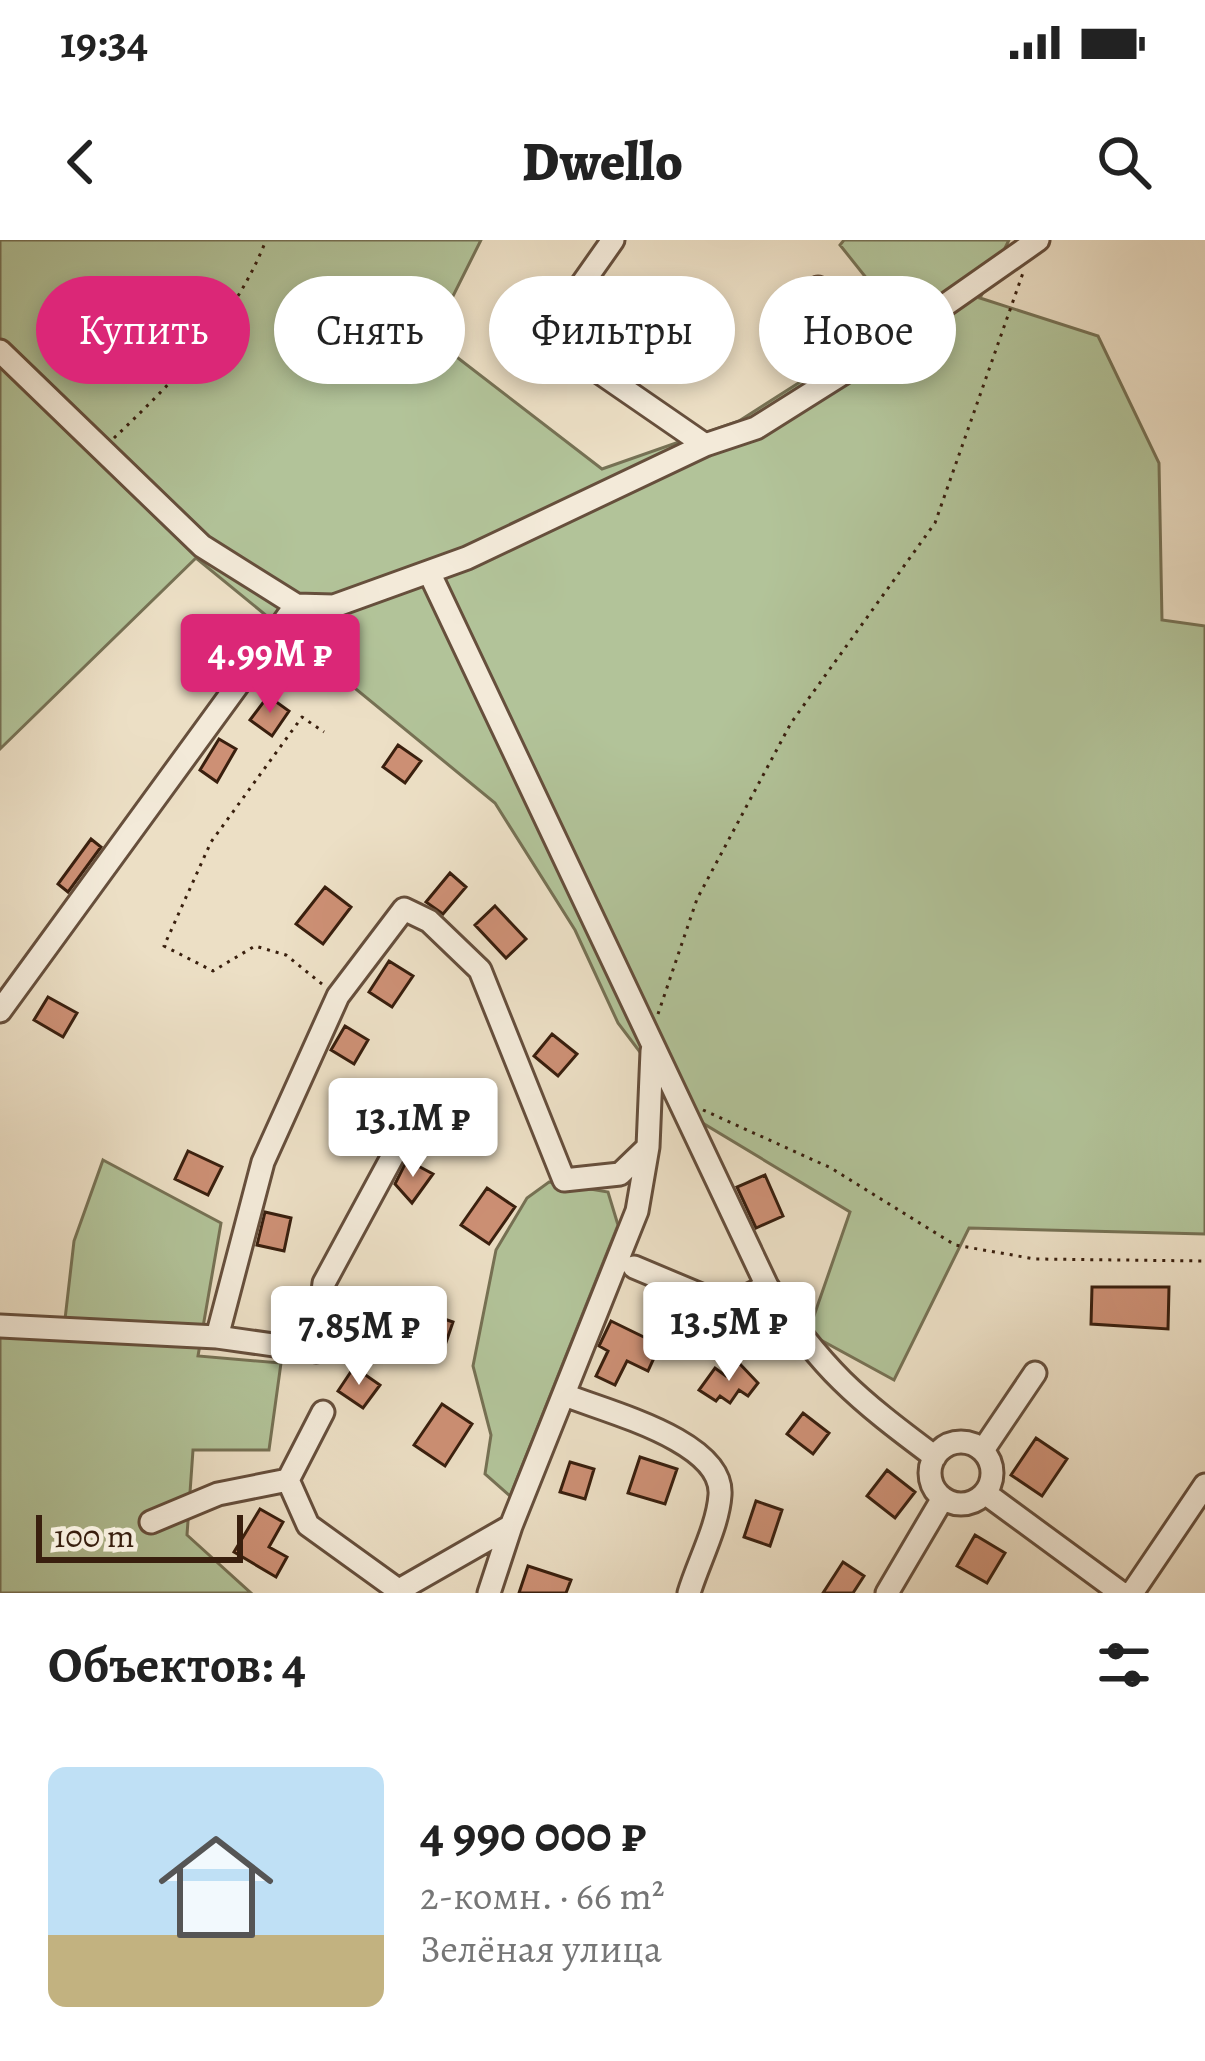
<!DOCTYPE html>
<html lang="ru">
<meta charset="utf-8">
<style>
:root{--surface:#fff;--page:#f6f6f6;--text:#222;--muted:#767676;--accent:#db2777}
body{margin:0;font-family:Alegreya,serif;background:var(--page);color:var(--text);height:100vh;display:flex;flex-direction:column;font-size:45px;white-space:nowrap}
*{box-sizing:border-box;margin:0}
p{font-size:39px;color:var(--muted)}
.icon{flex:none;width:66px;height:66px;fill:none;stroke:currentColor;stroke-width:2;stroke-linecap:round;stroke-linejoin:round}
.map{position:relative;height:1353px;overflow:hidden}
.sheet{display:flex;flex-direction:column;background:var(--surface);flex:1}
.sheet>*{flex:none}
.guide{position:absolute;left:36px;top:36px;width:1134px;height:108px;display:flex;gap:24px}
.scale{position:absolute;left:36px;bottom:30px;width:207px;box-sizing:border-box;padding-left:12px;border:6px solid #391f0e;border-top:0;font-size:33px;line-height:42px;white-space:nowrap;color:#391f0e;-webkit-text-stroke:9px #f3ead9;paint-order:stroke}
.price{position:absolute;translate:-50% -102px;padding:0 27px;border-radius:12px;background:#fff;color:#222;font-size:39px;line-height:78px;filter:drop-shadow(0 3px 6px #0008)}
.price::after{content:'';position:absolute;left:50%;top:72px;width:36px;height:27px;margin-left:-18px;background:inherit;clip-path:polygon(0 0,100% 0,50% 100%)}
.price.selected{background:var(--accent);color:#fff}
ul{padding:0;list-style:none}
li{display:flex;align-items:center;gap:36px;height:300px;padding:0 48px}
li span{display:grid;place-items:center;flex:none;width:336px;height:240px;border-radius:18px;color:#555}
li>.icon{margin-inline-start:auto}
span .icon{width:144px;height:144px;fill:#fffc;stroke-width:1}
li b{font-size:51px}
h2{display:flex;justify-content:space-between;align-items:center;height:144px;padding:0 48px;font-size:51px}
.chip{padding:0 42px;border-radius:54px;background:var(--surface);box-shadow:0 6px 18px #0003;font-size:42px;line-height:108px}
.chip.selected{background:var(--accent);color:#fff}
.status{display:flex;justify-content:space-between;align-items:center;height:84px;padding:0 60px;background:var(--surface);direction:ltr}
.status svg{height:33px;fill:currentColor}
header{display:flex;justify-content:space-between;align-items:center;height:156px;padding:0 48px;background:var(--surface);font-size:54px;font-weight:800}
.map>svg:first-child{display:block}
</style>
<div class="status"><b>19:34</b><svg viewBox="0 0 49 12"><path d="M0 12V9h3v3zM5 12V6h3v6zM10 12V3h3v9zM15 12V0h3v12zM26 1h20v11H26zM47 4h2v5h-2z"/></svg></div>
<header><svg class="icon" aria-label="back" viewBox="0 0 24 24"><path d="M15 5l-7 7 7 7"/></svg>Dwello<svg class="icon" aria-label="search" viewBox="0 0 24 24"><circle cx="10" cy="10" r="6"/><path d="M15 15l6 6"/></svg></header>
<div class="map">
<svg width="1205" height="1353" viewBox="0 0 1205 1353">
<rect width="100%" height="100%" fill="#ecdfc5"/>
<filter id="stains"><feTurbulence type="fractalNoise" baseFrequency=".00167" numOctaves="4"/><feColorMatrix values="0 0 0 0 .2 0 0 0 0 .09 0 0 0 0 .02 0 0 0 .5 -.17"/></filter>
<radialGradient id="worn" r=".72"><stop offset=".6" stop-color="#630" stop-opacity="0"/><stop offset="1" stop-color="#630" stop-opacity=".3"/></radialGradient>
<path fill="#b2c399" stroke="#767154" stroke-width="3" d="M0,0H481L432,98L602,229L739,181L899,79L840,5L844,0H1009L980,58L1098,96L1159,223L1162,380L1205,386V994L969,988L894,1140L808,1093L850,972L686,873L618,783L575,690L495,563L196,318L0,509Z
M103,920L221,983L198,1116L281,1123L269,1210H193L187,1295L251,1353H0V1087L64,1088L74,1001Z
M549,942L608,952L618,985L510,1256L485,1234L491,1195L473,1126L496,1010L527,958Z"/>
<path fill="#cd9075" stroke="#391f0e" stroke-width="3" d="M268,456L289,471L272,496L250,480Z
M219,499L236,509L217,542L200,530Z
M398,505L421,521L405,543L383,527Z
M91,599L101,607L68,652L58,644Z
M450,633L466,647L443,674L426,662Z
M325,647L351,667L323,704L296,684Z
M495,666L526,699L506,718L475,685Z
M389,721L413,736L392,767L369,752Z
M48,757L77,773L63,797L34,780Z
M345,786L368,800L354,824L331,810Z
M552,794L577,814L558,836L534,816Z
M188,911L222,927L208,955L175,939Z
M407,920L433,934L412,963L395,944Z
M765,935L783,976L756,988L737,947Z
M487,948L515,967L489,1004L461,985Z
M265,972L291,978L284,1011L257,1005Z
M1092,1047H1169L1168,1089L1091,1084Z
M424,1072L453,1082L441,1117L412,1107Z
M611,1081L660,1105L648,1131L627,1121L615,1145L596,1136L608,1111L599,1106Z
M739,1123L758,1143L748,1156L739,1150L730,1163L720,1156L716,1161L699,1150L715,1128L726,1136Z
M354,1127L380,1145L363,1168L338,1151Z
M442,1164L472,1184L445,1226L414,1205Z
M803,1173L829,1193L813,1214L787,1194Z
M1036,1198L1067,1219L1042,1256L1011,1235Z
M640,1217L677,1229L665,1264L628,1253Z
M570,1222L594,1229L585,1259L560,1252Z
M887,1230L915,1252L895,1278L867,1256Z
M756,1261L782,1270L770,1306L744,1297Z
M260,1269L283,1282L269,1307L287,1317L276,1337L234,1312Z
M975,1295L1005,1313L987,1343L957,1326Z
M843,1322L864,1336L853,1353H823Z
M528,1326L571,1340L566,1353H519Z"/>
<g fill="none" stroke-linecap="round" stroke-linejoin="round">
<g stroke="#664f3c" stroke-width="27">
<path id="minor" d="M613,0L556,81L560,105L705,205
M818,48L848,130
M0,111L202,306L296,365L334,366L467,318L705,205L756,188L891,103L1038,0
M429,332L767,1046C822,1130 856,1158 935,1217
M0,771L296,365
M634,1027L727,1066L767,1046
M0,1086L217,1097L263,922L338,756L404,669L429,681L480,730L564,940L620,934L648,907
M217,1097L316,1111L324,1043L396,910
M565,1155C607,1172 724,1201 720,1255C718,1286 698,1323 689,1353
M323,1172L288,1240L308,1285L398,1350
M930 1233a31 31 0 1 1 62 0a31 31 0 1 1-62 0Z
M983,1210L1035,1133
M985,1253L1121,1353
M151,1282L218,1254L288,1240
M394,1353L511,1286L637,971L648,907L652,811
M489,1353L511,1286
M887,1353L943,1258
M1132,1353L1205,1245"/>
</g>
<path stroke="#391f0e" stroke-width="3" stroke-dasharray="3 6" stroke-linecap="butt" d="M114,198C174,141 236,78 266,0
M322,744L286,715L255,706L213,731L164,706L211,602L302,477L324,492
M658,774L697,659L791,483L935,283L1024,30
M703,870L831,928L955,1005L1035,1019L1205,1021"/>
<use href="#minor" stroke="#f3ead9" stroke-width="21"/>
</g>
<rect width="100%" height="100%" filter="url(#stains)"/>
<rect width="100%" height="100%" fill="url(#worn)"/>
</svg>
<div class="scale">100 m</div>
<b class="price selected" style="left:270px;top:476px">4.99M ₽</b>
<b class="price" style="left:413px;top:940px">13.1M ₽</b>
<b class="price" style="left:729px;top:1144px">13.5M ₽</b>
<b class="price" style="left:359px;top:1148px">7.85M ₽</b>
<div class="guide">
<a class="chip selected">Купить</a>
<a class="chip">Снять</a>
<a class="chip">Фильтры</a>
<a class="chip">Новое</a>
</div>
</div>
<section class="sheet">
<h2>Объектов: 4<svg class="icon" aria-label="filters" viewBox="0 0 24 24"><path d="M4 7h16M4 17h16"/><circle cx="9" cy="7" r="2"/><circle cx="15" cy="17" r="2"/></svg></h2>
<ul>
<li><span style="background:linear-gradient(#bfe0f5 70%,#c2b280 0)"><svg class="icon" aria-label="home" viewBox="0 0 24 24"><path d="M3 11l9-7 9 7M6 9v11h12V9"/></svg></span><div><b>4 990 000 ₽</b><p>2-комн. · 66 m²</p><p>Зелёная улица</p></div></li>
</ul>
</section>
